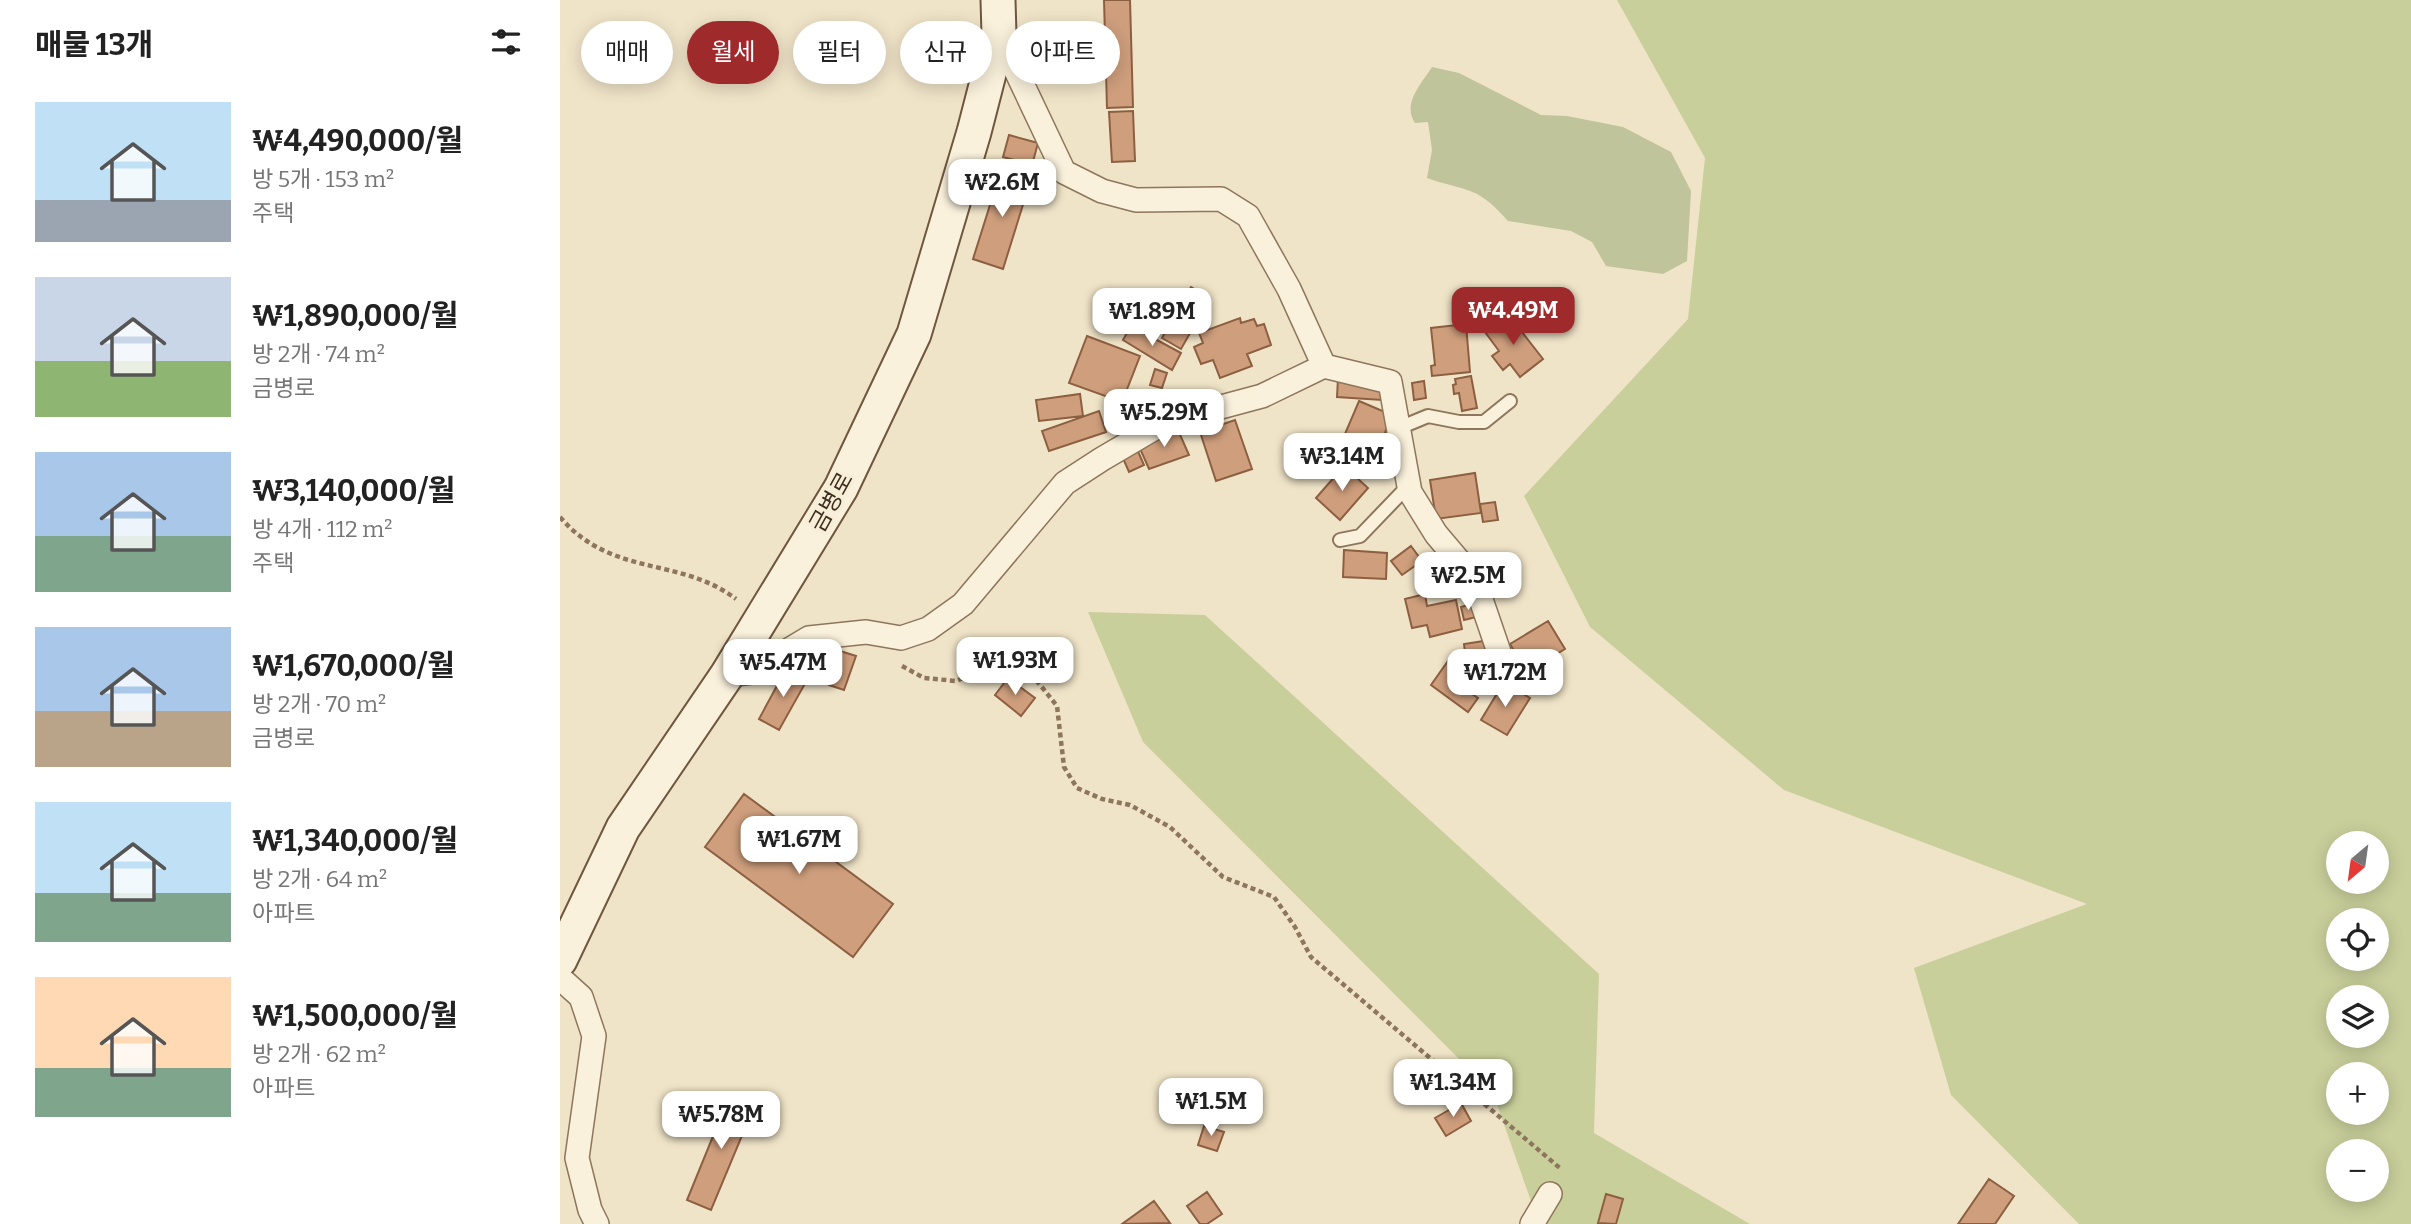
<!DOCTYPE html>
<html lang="ko">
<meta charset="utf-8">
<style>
:root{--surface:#fff;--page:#f2f2f2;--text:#222;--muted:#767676;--accent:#9e2a2b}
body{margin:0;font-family:Bitter,"Noto Sans KR",serif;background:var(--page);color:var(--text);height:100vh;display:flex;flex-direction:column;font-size:26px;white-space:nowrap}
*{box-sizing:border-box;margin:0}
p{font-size:23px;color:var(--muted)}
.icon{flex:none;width:38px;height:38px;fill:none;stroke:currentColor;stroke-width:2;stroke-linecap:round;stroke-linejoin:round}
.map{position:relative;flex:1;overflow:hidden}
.side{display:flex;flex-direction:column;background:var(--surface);width:560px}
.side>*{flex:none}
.hud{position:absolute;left:21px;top:21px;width:665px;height:63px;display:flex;gap:14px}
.needle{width:46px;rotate:209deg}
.buttons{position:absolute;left:1766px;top:831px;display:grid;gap:14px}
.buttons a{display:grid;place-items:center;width:63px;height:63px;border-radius:50%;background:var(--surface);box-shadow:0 4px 18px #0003;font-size:35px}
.price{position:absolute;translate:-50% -60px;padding:0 16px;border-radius:14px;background:#fff;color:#222;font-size:23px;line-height:46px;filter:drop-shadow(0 2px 4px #0008)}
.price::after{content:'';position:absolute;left:50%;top:42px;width:21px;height:16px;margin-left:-10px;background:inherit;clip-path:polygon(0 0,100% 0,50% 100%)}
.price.active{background:var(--accent);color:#fff}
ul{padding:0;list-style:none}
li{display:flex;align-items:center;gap:21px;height:175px;padding:0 35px}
li span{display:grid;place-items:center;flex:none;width:196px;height:140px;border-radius:0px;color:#555}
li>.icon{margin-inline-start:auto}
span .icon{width:84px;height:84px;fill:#fffc;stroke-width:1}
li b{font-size:30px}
h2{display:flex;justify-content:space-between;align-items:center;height:84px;padding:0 35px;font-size:30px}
.tag{padding:0 24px;border-radius:32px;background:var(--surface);box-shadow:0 4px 18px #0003;font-size:24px;line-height:63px}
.tag.active{background:var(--accent);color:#fff}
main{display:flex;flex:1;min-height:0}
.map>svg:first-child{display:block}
</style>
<main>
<section class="side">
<h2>매물 13개<svg class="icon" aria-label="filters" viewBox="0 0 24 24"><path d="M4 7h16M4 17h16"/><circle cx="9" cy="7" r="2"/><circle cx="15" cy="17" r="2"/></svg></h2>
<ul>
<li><span style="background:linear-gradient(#bfe0f5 70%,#9aa5b1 0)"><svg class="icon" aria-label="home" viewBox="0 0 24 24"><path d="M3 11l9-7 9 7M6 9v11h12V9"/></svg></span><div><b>₩4,490,000/월</b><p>방 5개 · 153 m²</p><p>주택</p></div></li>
<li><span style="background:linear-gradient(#c9d6e8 60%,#8fb573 0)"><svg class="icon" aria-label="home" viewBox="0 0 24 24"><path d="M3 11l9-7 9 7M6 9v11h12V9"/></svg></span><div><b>₩1,890,000/월</b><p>방 2개 · 74 m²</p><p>금병로</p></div></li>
<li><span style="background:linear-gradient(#a9c7e8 60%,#7fa58c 0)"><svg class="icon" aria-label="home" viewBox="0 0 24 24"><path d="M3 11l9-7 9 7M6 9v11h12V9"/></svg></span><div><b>₩3,140,000/월</b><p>방 4개 · 112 m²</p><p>주택</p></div></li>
<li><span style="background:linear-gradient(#a9c7e8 60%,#b9a48a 0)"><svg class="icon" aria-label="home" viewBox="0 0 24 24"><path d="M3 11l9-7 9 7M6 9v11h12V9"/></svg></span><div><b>₩1,670,000/월</b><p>방 2개 · 70 m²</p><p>금병로</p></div></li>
<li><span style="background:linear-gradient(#bfe0f5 65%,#7fa58c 0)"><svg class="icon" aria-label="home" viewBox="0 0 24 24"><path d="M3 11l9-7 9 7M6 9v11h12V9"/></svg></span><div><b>₩1,340,000/월</b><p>방 2개 · 64 m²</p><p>아파트</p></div></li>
<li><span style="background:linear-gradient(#ffd9b3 65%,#7fa58c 0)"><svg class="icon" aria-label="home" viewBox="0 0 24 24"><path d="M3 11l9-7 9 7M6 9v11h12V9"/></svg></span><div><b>₩1,500,000/월</b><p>방 2개 · 62 m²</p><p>아파트</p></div></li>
</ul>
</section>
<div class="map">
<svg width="1851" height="1224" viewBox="0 0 1851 1224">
<rect width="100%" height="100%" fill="#f0e4c8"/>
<path fill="#c9cf9b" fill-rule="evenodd" d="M1057,0H1851V1224H1519L1391,1095L1354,968L1527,904L1224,790L1030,627L964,496L1128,319L1145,158ZM1778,844H1816V882H1778ZM1778,920H1816V959H1778ZM1778,998H1816V1036H1778ZM1778,1074H1816V1113H1778ZM1778,1152H1816V1190H1778Z
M528,612L645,615L1039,974L1034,1133L1190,1224H979L933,1093L583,742Z"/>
<path fill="#bfc49a" d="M872,67L899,73L981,115L1007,116L1063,127L1111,152L1131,191L1127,261L1103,274L1046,266L1032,242L1011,231L948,221C917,185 907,192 867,178L872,150L868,122L855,123C842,104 861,84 872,67Z"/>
<path fill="#cf9f7d" stroke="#8d5f41" stroke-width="2" d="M544,0H570L573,107L547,108Z
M573,111L575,161L552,162L549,112Z
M449,135L478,143L472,165L443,157Z
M441,170L471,179L443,269L413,259Z
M631,287L650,298L621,349L602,338Z
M948,314L983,359L960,377L950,364L943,370L932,356L939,351L925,332Z
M680,318L681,323L694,319L697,326L704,324L711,345L687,354L692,366L660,378L653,360L641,364L634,347L643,343L639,333Z
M906,324L910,372L872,376L871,366L875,365L871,328Z
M571,326L621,353L612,370L563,340Z
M527,336L580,356L562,402L509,383Z
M595,369L607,373L602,388L590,385Z
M911,376L917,408L902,411L899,393L894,394L893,385L896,384L895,379Z
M778,378L823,381L822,400L777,397Z
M864,381L866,398L854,400L852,383Z
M520,394L523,416L479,421L476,400Z
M605,395L614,416L562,435L554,414Z
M799,401L832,415L816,455L782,441Z
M539,411L546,432L489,451L482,431Z
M675,420L692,469L656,481L640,432Z
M617,428L629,455L589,469L578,444Z
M777,440L802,450L797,462L772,451Z
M577,449L584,465L569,472L562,456Z
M784,466L808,488L780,520L756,498Z
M915,473L921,513L876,519L870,480Z
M935,502L938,520L923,522L920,504Z
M851,546L862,561L842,575L831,561Z
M784,550L827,553L826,579L783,577Z
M865,594L867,606L896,600L902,629L870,637L867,625L852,628L845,599Z
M912,604L916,617L904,620L901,607Z
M988,621L1005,649L967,672L950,644Z
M924,641L927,666L907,669L904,644Z
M280,651L296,656L284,690L269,685Z
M888,661L907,675L899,685L918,698L908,712L871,685Z
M226,669L247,680L219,730L199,719Z
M448,678L475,698L461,716L435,695Z
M944,682L970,698L947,735L921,720Z
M184,794L333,904L293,957L145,847Z
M171,1092L196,1102L151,1210L127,1200Z
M901,1103L911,1121L886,1136L875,1118Z
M644,1126L664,1132L657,1151L638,1145Z
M1429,1179L1454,1196L1435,1224H1398Z
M647,1192L662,1214L647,1224H640L627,1206Z
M1046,1194L1063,1199L1056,1224L1038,1223Z
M594,1201L610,1223L562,1224Z"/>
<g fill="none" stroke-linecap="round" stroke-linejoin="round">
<g stroke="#8d765c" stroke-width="16">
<path id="lane" d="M839,428L868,416L899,422H924L950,401
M780,540L800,536L849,485"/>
</g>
<g stroke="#8d765c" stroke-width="26">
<path id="street" d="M764,366L830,382L850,492L876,534L914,579L939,652
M167,675L192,672L249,638L306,632L341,638L368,629L403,604L505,483L542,459L605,422L702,396L764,366L729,289L688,216L661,199L576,200L542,191L504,172L439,35
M0,978L21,997L34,1036L17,1158L30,1210L37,1224
M972,1224L990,1194"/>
</g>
<g stroke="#6f573f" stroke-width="37">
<path id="secondary" d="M0,960L63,828L167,675L281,488L354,334L414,132L439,35L438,0"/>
</g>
<path stroke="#8d765c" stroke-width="4.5" stroke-dasharray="5 3.5" stroke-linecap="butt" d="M0,517C52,578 119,556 176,599
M342,666L364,678L396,681L424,669L450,665L477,681L497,706L504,767L517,788L542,799L570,805L610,827L663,877L714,897L735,927L751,957L1001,1169"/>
<use href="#lane" stroke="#faf1dc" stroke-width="12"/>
<use href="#street" stroke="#faf1dc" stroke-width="23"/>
<use href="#secondary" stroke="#faf1dc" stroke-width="33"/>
</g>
<g text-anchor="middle" stroke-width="7" stroke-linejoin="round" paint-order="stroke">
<g font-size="23" fill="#3d2e20" stroke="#f7eed8">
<text transform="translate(271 502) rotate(-61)" y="8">금병로</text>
</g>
</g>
</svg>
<div class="buttons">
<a><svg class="needle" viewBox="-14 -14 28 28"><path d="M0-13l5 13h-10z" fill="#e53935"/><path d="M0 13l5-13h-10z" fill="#767676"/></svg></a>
<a><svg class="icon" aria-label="locate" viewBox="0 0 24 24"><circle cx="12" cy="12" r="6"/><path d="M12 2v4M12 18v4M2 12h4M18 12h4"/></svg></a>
<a><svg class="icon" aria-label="layers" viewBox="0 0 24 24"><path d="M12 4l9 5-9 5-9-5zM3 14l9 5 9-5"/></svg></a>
<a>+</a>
<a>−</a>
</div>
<b class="price" style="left:442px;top:219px">₩2.6M</b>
<b class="price active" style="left:953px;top:347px">₩4.49M</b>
<b class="price" style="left:592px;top:348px">₩1.89M</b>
<b class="price" style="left:604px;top:449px">₩5.29M</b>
<b class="price" style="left:782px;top:493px">₩3.14M</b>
<b class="price" style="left:908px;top:612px">₩2.5M</b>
<b class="price" style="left:455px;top:697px">₩1.93M</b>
<b class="price" style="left:223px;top:699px">₩5.47M</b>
<b class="price" style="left:945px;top:709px">₩1.72M</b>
<b class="price" style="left:239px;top:876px">₩1.67M</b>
<b class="price" style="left:893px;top:1119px">₩1.34M</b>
<b class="price" style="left:651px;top:1138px">₩1.5M</b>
<b class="price" style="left:161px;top:1151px">₩5.78M</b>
<div class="hud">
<a class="tag">매매</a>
<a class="tag active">월세</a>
<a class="tag">필터</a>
<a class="tag">신규</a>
<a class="tag">아파트</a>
</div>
</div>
</main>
